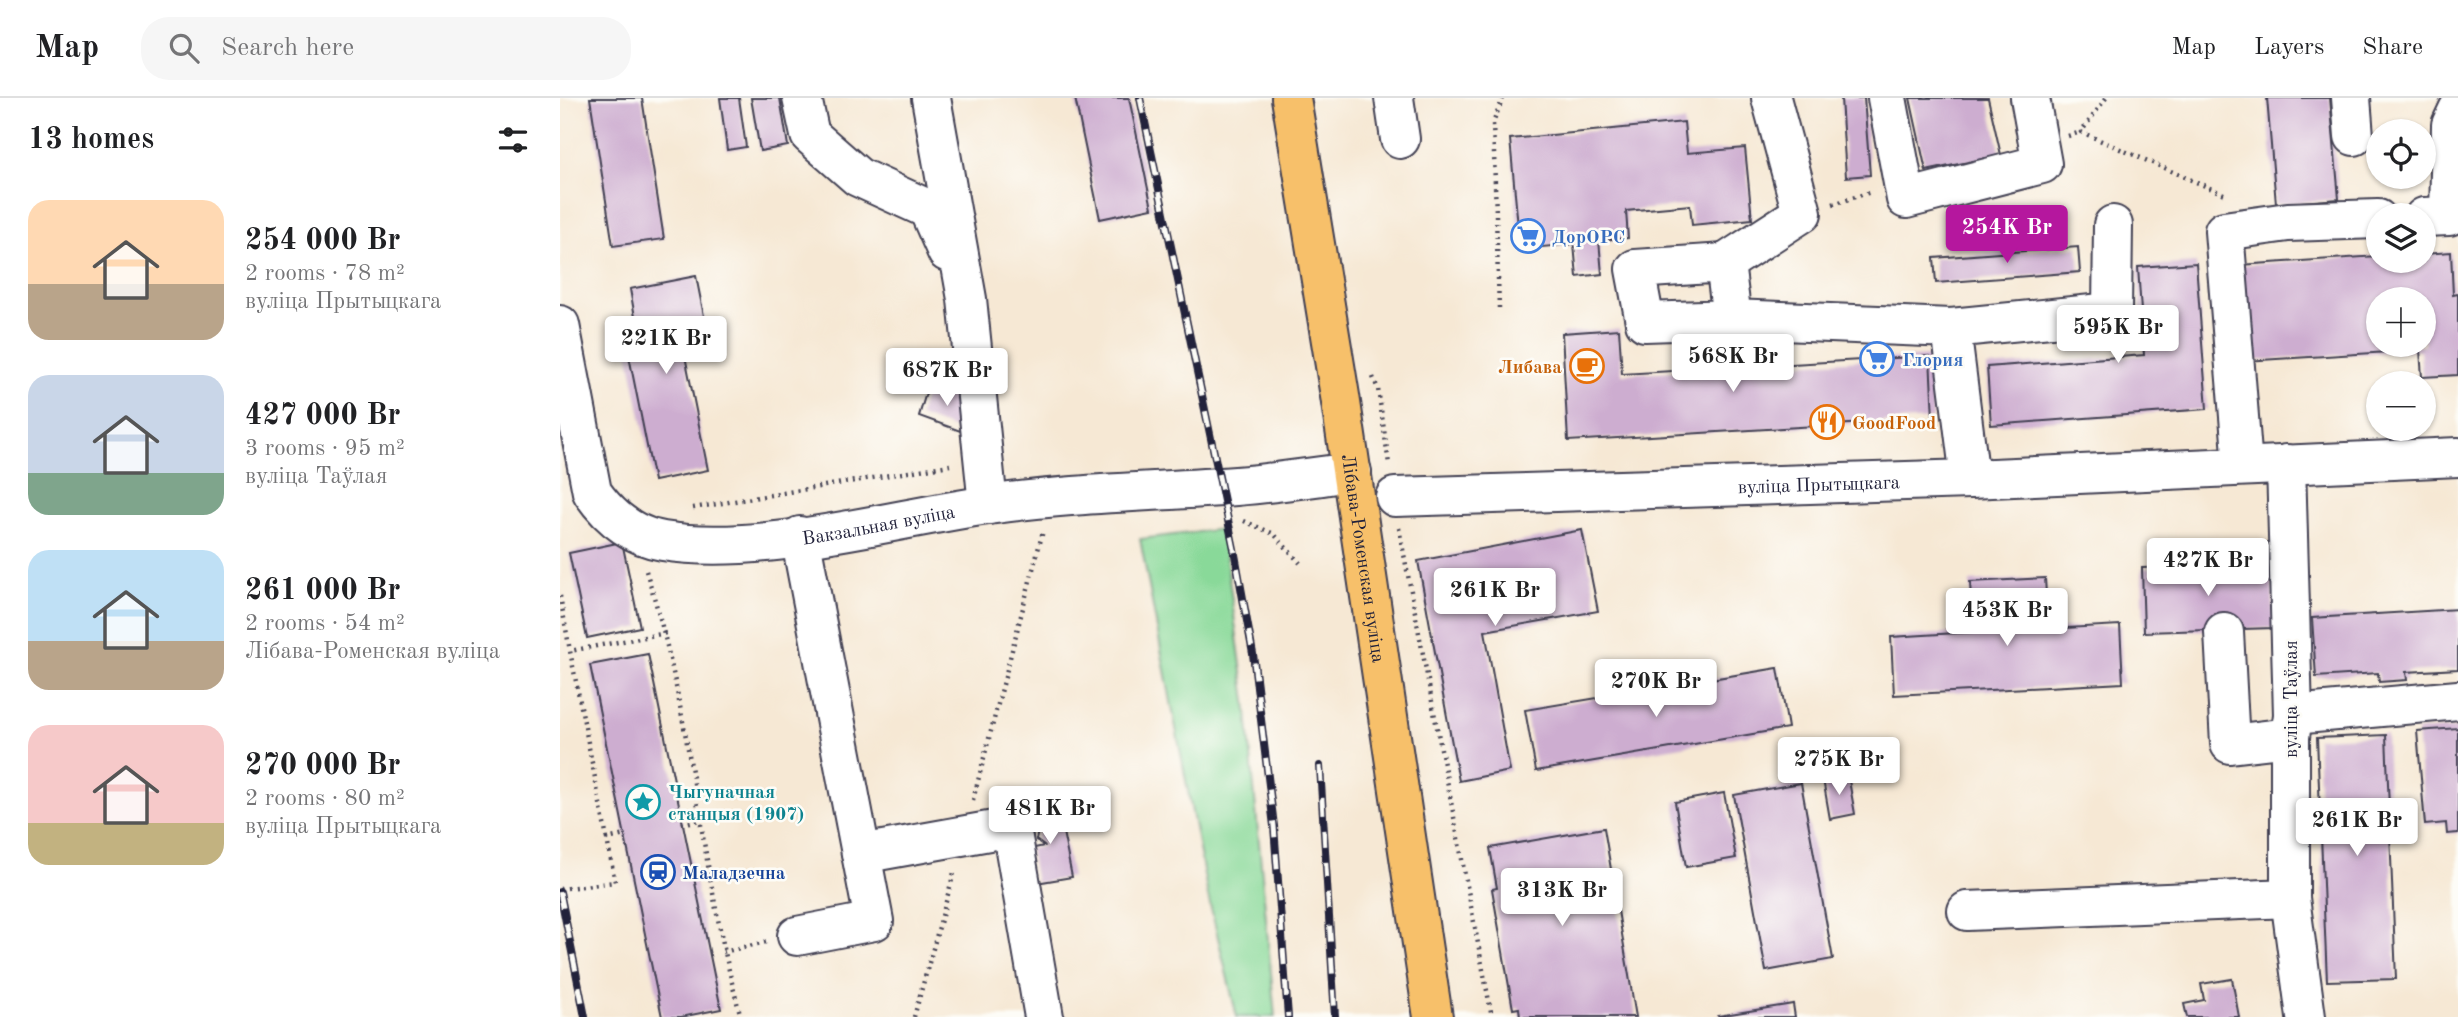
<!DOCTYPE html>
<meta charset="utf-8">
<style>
:root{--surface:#fff;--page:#f6f6f6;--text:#202124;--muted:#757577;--line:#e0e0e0;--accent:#b5179e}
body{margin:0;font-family:"Old Standard TT",serif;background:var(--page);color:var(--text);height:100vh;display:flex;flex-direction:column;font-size:26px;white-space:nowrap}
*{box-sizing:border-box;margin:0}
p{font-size:23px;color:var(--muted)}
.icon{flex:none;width:38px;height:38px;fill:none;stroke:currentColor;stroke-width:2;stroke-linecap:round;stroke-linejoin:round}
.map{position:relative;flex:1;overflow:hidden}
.drawer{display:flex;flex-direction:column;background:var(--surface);width:560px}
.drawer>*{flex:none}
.fabs{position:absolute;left:1806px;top:21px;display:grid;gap:14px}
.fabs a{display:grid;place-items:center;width:70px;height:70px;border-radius:50%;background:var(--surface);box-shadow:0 2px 5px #0004;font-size:35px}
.price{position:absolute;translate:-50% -60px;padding:0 16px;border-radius:7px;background:#fff;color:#222;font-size:23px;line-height:46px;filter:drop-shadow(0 2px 4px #0008)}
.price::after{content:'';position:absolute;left:50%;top:42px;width:21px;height:16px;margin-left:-10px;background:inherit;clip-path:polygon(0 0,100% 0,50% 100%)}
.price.current{background:var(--accent);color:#fff}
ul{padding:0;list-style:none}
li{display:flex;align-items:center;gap:21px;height:175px;padding:0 28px}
li span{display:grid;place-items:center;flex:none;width:196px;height:140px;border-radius:21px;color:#555}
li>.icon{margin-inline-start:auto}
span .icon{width:84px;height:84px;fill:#fffc;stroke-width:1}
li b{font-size:30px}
h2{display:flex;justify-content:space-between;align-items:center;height:84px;padding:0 28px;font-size:30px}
header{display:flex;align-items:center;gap:42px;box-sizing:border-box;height:98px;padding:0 35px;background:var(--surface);border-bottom:2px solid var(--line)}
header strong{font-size:33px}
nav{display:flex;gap:38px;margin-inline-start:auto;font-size:24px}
.search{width:490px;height:63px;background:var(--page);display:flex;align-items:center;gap:18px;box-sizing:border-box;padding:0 24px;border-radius:28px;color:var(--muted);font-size:26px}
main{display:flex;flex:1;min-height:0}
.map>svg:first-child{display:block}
</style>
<header>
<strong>Map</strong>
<div class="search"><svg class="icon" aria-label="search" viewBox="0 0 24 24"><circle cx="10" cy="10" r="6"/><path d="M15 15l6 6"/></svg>Search here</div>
<nav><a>Map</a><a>Layers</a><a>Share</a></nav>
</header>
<main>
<section class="drawer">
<h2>13 homes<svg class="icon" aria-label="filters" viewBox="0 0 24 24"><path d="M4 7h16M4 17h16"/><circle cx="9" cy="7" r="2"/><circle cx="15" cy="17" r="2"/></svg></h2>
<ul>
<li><span style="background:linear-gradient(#ffd9b3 60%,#b9a48a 0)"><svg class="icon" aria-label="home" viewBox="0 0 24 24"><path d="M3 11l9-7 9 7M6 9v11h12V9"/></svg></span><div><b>254 000 Br</b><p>2 rooms · 78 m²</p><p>вуліца Прытыцкага</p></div></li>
<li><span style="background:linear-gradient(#c9d6e8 70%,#7fa58c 0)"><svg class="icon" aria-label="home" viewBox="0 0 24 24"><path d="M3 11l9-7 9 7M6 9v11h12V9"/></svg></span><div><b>427 000 Br</b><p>3 rooms · 95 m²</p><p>вуліца Таўлая</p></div></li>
<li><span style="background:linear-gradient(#bfe0f5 65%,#b9a48a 0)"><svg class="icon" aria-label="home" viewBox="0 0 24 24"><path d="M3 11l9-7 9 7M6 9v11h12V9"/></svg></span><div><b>261 000 Br</b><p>2 rooms · 54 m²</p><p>Лібава-Роменская вуліца</p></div></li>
<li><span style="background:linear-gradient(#f6c9c9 70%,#c2b280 0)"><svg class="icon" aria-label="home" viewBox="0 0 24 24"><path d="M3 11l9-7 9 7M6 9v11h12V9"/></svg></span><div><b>270 000 Br</b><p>2 rooms · 80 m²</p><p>вуліца Прытыцкага</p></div></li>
</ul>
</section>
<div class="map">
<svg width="1898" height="919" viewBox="0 0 1898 919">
<rect width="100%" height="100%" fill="#fdfcf7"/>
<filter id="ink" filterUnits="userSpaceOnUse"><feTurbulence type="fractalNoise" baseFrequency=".0143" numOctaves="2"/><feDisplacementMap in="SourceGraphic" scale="14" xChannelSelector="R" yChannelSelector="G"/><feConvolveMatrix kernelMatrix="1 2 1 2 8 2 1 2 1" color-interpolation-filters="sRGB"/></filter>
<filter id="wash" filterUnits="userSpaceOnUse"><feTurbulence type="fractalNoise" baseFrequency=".00686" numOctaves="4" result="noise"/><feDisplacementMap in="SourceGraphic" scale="28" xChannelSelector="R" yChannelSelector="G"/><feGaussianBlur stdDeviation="1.57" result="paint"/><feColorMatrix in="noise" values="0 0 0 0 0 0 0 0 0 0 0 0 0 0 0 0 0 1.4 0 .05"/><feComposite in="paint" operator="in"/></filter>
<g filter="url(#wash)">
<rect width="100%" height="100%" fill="#f6e8d4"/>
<path fill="#89d999" stroke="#567e6a" stroke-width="2" d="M662,431L686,603L715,919H677L648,798L580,441Z"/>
<g id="blocks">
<path fill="#cdadd0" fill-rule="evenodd" d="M30,0H82L104,141L53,148Z
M160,0H179L186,49L167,52Z
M191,0H220L228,48L200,53Z
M515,0H569L592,110L540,121Z
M1281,0H1304L1310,77L1286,79Z
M1350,0H1428L1441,57L1366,73Z
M1707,0H1770L1779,101L1716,106Z
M1124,24L1127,55L1185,50L1192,121L1132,127L1130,107L1066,113L1068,140L1039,142L1042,176L1017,179L1014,146L960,151L950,41Z
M1518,149L1520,174L1376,185L1374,160Z
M1891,154L1893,197L1898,196V277L1862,279L1860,252L1686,263L1680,167L1818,158V163H1864V156ZM1818,201H1864V247H1818Z
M1636,165L1647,311L1431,327L1427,269L1584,257L1578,169Z
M136,178L145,223L119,228L148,372L94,383L64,233L77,230L70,191Z
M1059,231L1062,276L1370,258L1373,321L1008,343L1002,235Z
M369,285L415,302L403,334L359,318Z
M1022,432L1038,513L925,533L950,673L899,683L858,463Z
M62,444L80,529L27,540L9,455Z
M1712,466L1714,530L1584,534L1582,470Z
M1485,480L1488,531L1560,527L1563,585L1334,597L1331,539L1413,534L1410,484Z
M1898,511V571L1846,574L1847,582L1819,584L1818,575L1756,579L1752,520Z
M88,556L161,911L121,919H102L30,567Z
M1218,570L1228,630L976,673L965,612Z
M1898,630V735L1887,736L1886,725L1865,727L1857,633Z
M1826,637L1836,881L1767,883L1757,640Z
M1288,677L1295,716L1270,721L1263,681Z
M1241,685L1273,861L1206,873L1174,697Z
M1164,695L1176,760L1126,769L1115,704Z
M497,704L512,779L476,785L470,751L484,748L476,742L479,728L470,719L476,709Z
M1044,730L1076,919H960L959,910L953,911L932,791L937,790L930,750Z
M1672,881L1679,919H1627L1624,906L1644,902L1641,886Z
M1233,906L1235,919H1159L1158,918Z"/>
</g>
</g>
<g filter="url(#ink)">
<use href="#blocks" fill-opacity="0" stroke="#424052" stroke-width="2"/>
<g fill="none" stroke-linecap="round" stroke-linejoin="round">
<g stroke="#424052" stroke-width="42">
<g id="minor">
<path d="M242,0L250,37L298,79L368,111L387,154"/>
<path d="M371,0L407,201L428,407"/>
<path d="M834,0L840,41"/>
<path d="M1327,0L1346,101L1482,66L1470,0"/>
<path d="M1791,0L1794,38"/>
<path d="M1864,119L1889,118L1891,27L1898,12"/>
<path d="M1165,165L1242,115L1211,0"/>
<path d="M1172,221L1085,224L1075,171L1165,165L1172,221L1391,230L1552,214L1553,127"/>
<path id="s1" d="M0,227L32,394C50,420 72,438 103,443C199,459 331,421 428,407C511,395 593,394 676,388C715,385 753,379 792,374"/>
<path d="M1391,230L1410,381"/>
<path d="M1726,366L1733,617L1730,639V800L1746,919"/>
<path d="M1683,368L1664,133L1728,124L1818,121"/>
<path id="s2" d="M835,399L1410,381L1898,359"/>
<path d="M1664,534L1670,646L1730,639"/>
<path d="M1733,617L1898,602"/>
<path d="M301,756L451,729L484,919"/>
<path d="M1407,813L1730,800"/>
<path d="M237,838L314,823L240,438"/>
</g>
</g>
<g stroke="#424052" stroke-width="42">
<g id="major">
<path id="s3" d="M731,0L780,298L873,919"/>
</g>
</g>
<path stroke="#424052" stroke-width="4.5" stroke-dasharray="2 5" stroke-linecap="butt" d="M1546,0L1521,34L1666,97
M1508,38L1521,34
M1273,106L1311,94
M939,210L933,25L943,0
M813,279L818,291L829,366
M133,410L390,367
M684,423L714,436L740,465
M839,430L932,919
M86,473C133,618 140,773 181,919
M0,498L10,553
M413,702L483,433
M122,726L139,722
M47,741L10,553L106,535
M0,791L55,784L47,741L65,737
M163,854L206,844
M354,919L395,771"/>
<use href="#minor" stroke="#fff" stroke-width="38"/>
<use href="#major" stroke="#f7c06b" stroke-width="38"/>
<g stroke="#22223b" stroke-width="8">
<path id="rail" d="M580,0L674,451L693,556L714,728L728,919
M760,668L775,919
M0,794L25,919"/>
</g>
<use href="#rail" stroke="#fdfcf7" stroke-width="5" stroke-dasharray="16" stroke-linecap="butt"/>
</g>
</g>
<defs>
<g id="supermarket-ring" transform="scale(1.75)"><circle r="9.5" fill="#fdfcf7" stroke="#3f7fe0" stroke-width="1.5"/><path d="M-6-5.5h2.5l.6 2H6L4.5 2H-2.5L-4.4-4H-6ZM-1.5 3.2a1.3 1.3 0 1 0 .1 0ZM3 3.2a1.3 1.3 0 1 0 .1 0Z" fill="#3f7fe0"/></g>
<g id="cafe-ring" transform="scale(1.75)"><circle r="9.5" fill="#fdfcf7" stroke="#e8710a" stroke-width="1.5"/><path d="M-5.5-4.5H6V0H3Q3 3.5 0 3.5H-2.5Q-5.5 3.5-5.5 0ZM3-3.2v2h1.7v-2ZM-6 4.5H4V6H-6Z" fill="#e8710a"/></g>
<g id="restaurant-ring" transform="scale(1.75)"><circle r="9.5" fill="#fdfcf7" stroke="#e8710a" stroke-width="1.5"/><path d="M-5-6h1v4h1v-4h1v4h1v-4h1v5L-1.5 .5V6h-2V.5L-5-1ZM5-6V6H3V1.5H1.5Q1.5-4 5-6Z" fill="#e8710a"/></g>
<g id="sight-ring" transform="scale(1.75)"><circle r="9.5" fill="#fdfcf7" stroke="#0f9aa8" stroke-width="1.5"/><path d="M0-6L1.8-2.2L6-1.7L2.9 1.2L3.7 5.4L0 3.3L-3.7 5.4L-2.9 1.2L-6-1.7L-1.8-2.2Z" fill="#0f9aa8"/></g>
<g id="station-ring" transform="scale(1.75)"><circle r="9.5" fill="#fdfcf7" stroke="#1a4fb4" stroke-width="1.5"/><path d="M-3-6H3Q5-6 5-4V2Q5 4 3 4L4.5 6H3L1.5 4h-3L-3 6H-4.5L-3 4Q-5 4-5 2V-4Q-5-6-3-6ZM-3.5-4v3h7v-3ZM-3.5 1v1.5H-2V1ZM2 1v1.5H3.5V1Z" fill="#1a4fb4"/></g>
</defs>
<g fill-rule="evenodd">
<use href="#supermarket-ring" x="968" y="138"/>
<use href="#supermarket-ring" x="1317" y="261"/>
<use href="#cafe-ring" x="1027" y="268"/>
<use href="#restaurant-ring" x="1267" y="324"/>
<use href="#sight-ring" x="83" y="704"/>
<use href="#station-ring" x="98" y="774"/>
</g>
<g text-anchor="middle" stroke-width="5" stroke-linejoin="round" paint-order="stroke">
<g font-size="19" font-weight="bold" fill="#366cbe" stroke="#fdfcf7" text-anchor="start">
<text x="992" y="145">ДорОРС</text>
<text x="1342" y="268">Глория</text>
</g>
<g font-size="19" font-weight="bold" fill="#c56008" stroke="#fdfcf7" text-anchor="end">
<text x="1002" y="275">Либава</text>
<text x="1292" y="331" text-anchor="start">GoodFood</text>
</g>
<g font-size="19" fill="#22223b" stroke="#fdfcf7">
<text dy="7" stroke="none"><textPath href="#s2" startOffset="424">вуліца Прытыцкага</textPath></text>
<text dy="7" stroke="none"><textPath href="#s1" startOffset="476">Вакзальная вуліца</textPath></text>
<text dy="7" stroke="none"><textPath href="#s3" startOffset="466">Лібава-Роменская вуліца</textPath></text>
<text transform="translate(1730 601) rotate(-90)" y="7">вуліца Таўлая</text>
</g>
<g font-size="19" font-weight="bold" fill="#0d838f" stroke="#fdfcf7" text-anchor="start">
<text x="108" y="700">Чыгуначная<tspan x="108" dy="22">станцыя (1907)</tspan></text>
</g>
<g font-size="19" font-weight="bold" fill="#164399" stroke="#fdfcf7" text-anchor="start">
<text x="122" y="781">Маладзечна</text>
</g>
</g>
</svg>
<div class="fabs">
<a><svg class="icon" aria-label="locate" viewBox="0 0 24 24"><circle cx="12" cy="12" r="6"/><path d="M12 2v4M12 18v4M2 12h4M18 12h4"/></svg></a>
<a><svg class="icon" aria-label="layers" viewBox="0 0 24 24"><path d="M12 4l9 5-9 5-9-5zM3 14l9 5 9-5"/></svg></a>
<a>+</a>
<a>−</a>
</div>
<b class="price current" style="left:1447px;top:167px">254K Br</b>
<b class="price" style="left:1558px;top:267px">595K Br</b>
<b class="price" style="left:106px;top:278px">221K Br</b>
<b class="price" style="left:1173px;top:296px">568K Br</b>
<b class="price" style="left:387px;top:310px">687K Br</b>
<b class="price" style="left:1648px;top:500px">427K Br</b>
<b class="price" style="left:935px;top:530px">261K Br</b>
<b class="price" style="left:1447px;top:550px">453K Br</b>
<b class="price" style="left:1096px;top:621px">270K Br</b>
<b class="price" style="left:1279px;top:699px">275K Br</b>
<b class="price" style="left:490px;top:748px">481K Br</b>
<b class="price" style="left:1797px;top:760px">261K Br</b>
<b class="price" style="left:1002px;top:830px">313K Br</b>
</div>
</main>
